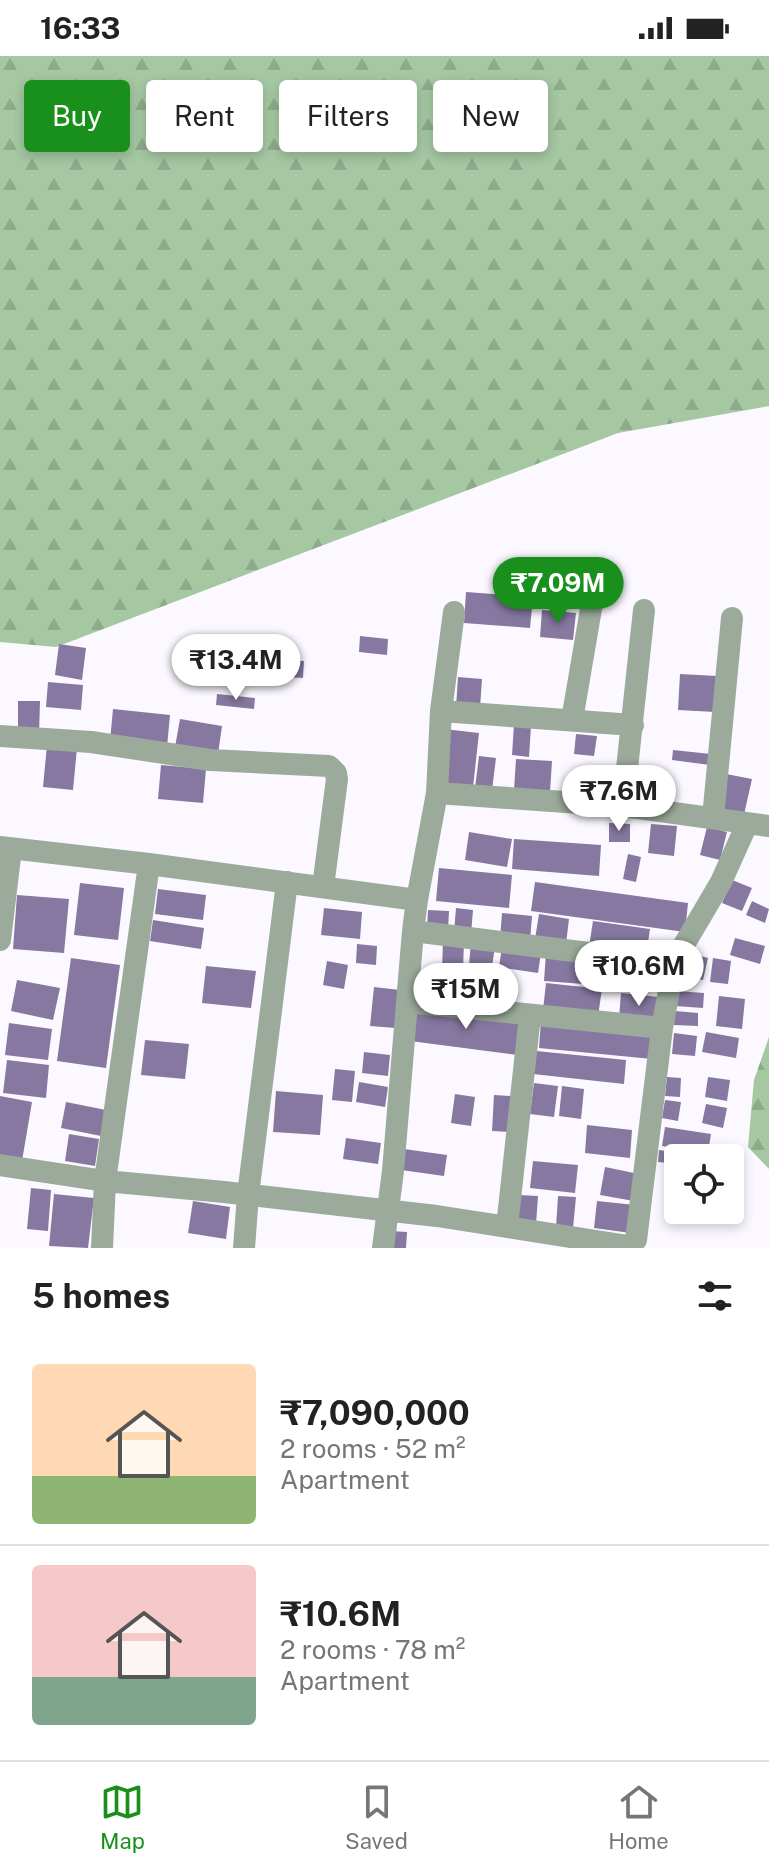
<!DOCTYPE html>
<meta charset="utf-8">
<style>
:root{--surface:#fff;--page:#f2f2f2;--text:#222;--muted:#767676;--line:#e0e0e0;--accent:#19901c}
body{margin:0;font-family:"Public Sans",sans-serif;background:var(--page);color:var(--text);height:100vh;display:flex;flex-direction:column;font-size:30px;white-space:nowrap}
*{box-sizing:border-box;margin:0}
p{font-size:26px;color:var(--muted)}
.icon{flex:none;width:44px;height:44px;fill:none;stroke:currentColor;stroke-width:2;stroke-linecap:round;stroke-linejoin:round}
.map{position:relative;height:1192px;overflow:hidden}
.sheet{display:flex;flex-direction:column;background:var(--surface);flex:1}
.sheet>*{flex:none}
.hud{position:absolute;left:24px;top:24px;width:722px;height:72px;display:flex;gap:16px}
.tools{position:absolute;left:664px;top:1088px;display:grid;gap:16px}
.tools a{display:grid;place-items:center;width:80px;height:80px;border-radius:8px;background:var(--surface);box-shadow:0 4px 12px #0003;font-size:40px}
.price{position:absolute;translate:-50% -68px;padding:0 18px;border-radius:28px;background:#fff;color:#222;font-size:26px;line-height:52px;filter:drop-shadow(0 2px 4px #0008)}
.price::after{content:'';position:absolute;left:50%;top:48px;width:24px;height:18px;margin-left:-12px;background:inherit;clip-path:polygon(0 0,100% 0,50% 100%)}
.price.selected{background:var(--accent);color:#fff}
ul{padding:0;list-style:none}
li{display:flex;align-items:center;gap:24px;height:200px;padding:0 32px}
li+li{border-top:2px solid var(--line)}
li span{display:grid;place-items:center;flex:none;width:224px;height:160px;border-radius:8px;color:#555}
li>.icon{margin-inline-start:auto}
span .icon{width:96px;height:96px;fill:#fffc;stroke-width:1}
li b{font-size:34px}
h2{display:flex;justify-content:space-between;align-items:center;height:96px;padding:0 32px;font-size:34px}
.tag{padding:0 28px;border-radius:8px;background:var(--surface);box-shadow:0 4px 12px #0003;font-size:28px;line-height:72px}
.tag.selected{background:var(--accent);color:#fff}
.status{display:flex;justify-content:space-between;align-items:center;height:56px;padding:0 40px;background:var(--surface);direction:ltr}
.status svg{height:22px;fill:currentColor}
.tabs{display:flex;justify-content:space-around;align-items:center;height:112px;border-top:2px solid var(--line);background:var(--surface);font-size:22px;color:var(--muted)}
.tabs a{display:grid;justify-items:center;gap:4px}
.tabs .selected{color:var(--accent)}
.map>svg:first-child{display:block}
</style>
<div class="status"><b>16:33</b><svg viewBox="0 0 49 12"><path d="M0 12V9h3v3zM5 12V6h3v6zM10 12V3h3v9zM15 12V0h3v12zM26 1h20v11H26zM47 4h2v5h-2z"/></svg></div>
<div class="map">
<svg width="769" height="1192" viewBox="0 0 769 1192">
<defs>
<pattern id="forest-firs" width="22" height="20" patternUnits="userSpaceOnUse" patternTransform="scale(2)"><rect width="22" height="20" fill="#a5c7a2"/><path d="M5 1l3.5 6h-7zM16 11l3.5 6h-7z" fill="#8daa8b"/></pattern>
</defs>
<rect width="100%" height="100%" fill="#fbf9ff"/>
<path fill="url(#forest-firs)" d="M0,0H769V350L618,377L56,591L0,586Z
M769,981V1113L748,1091L754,1024Z"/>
<path fill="#8678a0" d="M466,536L533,541L530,572L464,567Z
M542,554L576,557L573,584L540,581Z
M360,580L388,583L387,599L359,596Z
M59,588L86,592L82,624L55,619Z
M273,603L304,605L303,622L272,620Z
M680,618L717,620L715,656L678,654Z
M458,621L482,623L480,652L456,651Z
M48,626L83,629L81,654L46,651Z
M217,638L255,642L254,653L216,649Z
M18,645H40L39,679H18Z
M113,653L170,659L167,691L110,685Z
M180,663L222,670L218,698L175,691Z
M514,668L531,670L529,701L512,699Z
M444,673L479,677L473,731L438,727Z
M576,678L597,680L594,700L574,698Z
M47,689L77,692L73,734L43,731Z
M673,694L711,698L710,709L672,704Z
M479,700L496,702L492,734L475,732Z
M516,703L552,705L550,736L514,734Z
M161,709L206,713L203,747L158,743Z
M726,718L752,723L743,763L717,757Z
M609,767L630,768V786H609Z
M651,768L677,770L674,800L648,797Z
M707,771L727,776L720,804L700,799Z
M469,776L512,783L507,811L465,804Z
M514,783L601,789L599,820L512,813Z
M628,798L641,801L636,826L623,823Z
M439,812L512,819L509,852L436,845Z
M732,824L752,832L742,855L722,847Z
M535,826L688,847L685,876L531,855Z
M80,827L124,832L118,884L74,879Z
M158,833L206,839L203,864L155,858Z
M17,839L69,843L64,897L13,893Z
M752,845L769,853L765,867L746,859Z
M324,852L362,856L360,883L321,879Z
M456,852L473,854L471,878L454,876Z
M428,854L449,855L448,875L427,874Z
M502,857L532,860L530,885L500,883Z
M539,858L569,863L566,888L535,883Z
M153,864L204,872L201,893L150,885Z
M593,865L650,873L646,900L589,891Z
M735,882L765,890L760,908L730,899Z
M443,884L464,885L463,914L442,913Z
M471,887L495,890L492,911L469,908Z
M357,888L377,890L376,909L356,907Z
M502,891L541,897L538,917L499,911Z
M546,897L624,903L622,931L544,925Z
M693,898L708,902L703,924L689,921Z
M71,902L120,909L106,1012L57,1005Z
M713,902L731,905L728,928L710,926Z
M327,905L348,909L344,933L323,929Z
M206,910L256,915L251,952L202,947Z
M468,914L480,915L477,946L466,945Z
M484,919L507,920L505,949L482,947Z
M17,924L60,932L53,964L11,955Z
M546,927L602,933L598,960L543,954Z
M374,931L400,934L396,972L370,970Z
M676,935L704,937L703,952L675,950Z
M621,937L659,941L657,966L619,962Z
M719,940L745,943L742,973L716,970Z
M414,952L522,966L517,999L410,985Z
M675,955L698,957V970L674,969Z
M541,965L655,976L652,1003L539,992Z
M9,967L52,973L48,1004L5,999Z
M706,976L739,982L736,1002L702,996Z
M674,977L697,980L695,1000L672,998Z
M145,984L189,988L185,1023L141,1019Z
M536,995L626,1004L624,1028L533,1018Z
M364,996L390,999L388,1020L362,1017Z
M7,1004L49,1009L46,1042L3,1037Z
M335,1013L355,1015L352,1046L332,1044Z
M667,1021L681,1022L680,1041L665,1040Z
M708,1021L730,1024L727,1045L705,1041Z
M359,1026L388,1031L385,1051L356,1046Z
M534,1027L558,1030L554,1061L530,1058Z
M562,1030L584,1033L581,1063L559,1060Z
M276,1035L323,1039L320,1079L273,1076Z
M455,1038L475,1041L471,1070L451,1067Z
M494,1039L512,1040L511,1076L492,1075Z
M0,1040L32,1046L22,1105L0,1101Z
M665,1044L681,1046L678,1065L662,1062Z
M66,1046L106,1054L101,1080L61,1072Z
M706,1048L727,1052L723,1072L702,1067Z
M587,1069L632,1074L630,1102L585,1097Z
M665,1071L711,1078L708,1097L662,1090Z
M69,1078L99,1083L95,1110L65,1105Z
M346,1082L381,1087L378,1108L343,1103Z
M404,1093L447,1099L444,1120L401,1114Z
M659,1094L690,1098L689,1102H678V1108L658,1106Z
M533,1105L578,1109L575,1137L530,1132Z
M605,1111L639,1118L634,1145L600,1139Z
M31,1132L51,1134L48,1175L27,1173Z
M54,1138L94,1142L88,1192L49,1190Z
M519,1139L538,1140L536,1168L516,1166Z
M558,1140L576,1141L573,1172L556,1171Z
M193,1145L230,1151L226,1183L188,1177Z
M597,1145L635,1149L631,1177L594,1172Z
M391,1175L407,1176L406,1192H389Z"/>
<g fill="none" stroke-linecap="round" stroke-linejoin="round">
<path stroke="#9baa9a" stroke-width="22" d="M441,655L633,669
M572,664L592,547
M0,680L91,686L210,704L329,710L336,717L337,723L323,831
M437,737L623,750L769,770
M623,750L644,554
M713,762L732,562
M0,791L149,808L417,844
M413,875L677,908
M0,884L11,793
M407,946L662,972
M0,1109L105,1125L224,1136L437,1160L628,1190L636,1184L662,972L672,919L685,887L721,826L747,768
M507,1171L530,959
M102,1192L105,1125L149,808
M244,1192L248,1139L287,826
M383,1192L393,1115L413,875L417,844L437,737L441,655L454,556"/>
</g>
</svg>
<div class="tools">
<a><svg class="icon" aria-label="locate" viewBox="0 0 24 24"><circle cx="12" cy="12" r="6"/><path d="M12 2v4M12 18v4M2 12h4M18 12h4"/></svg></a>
</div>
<b class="price selected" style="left:558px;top:569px">₹7.09M</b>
<b class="price" style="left:236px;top:646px">₹13.4M</b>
<b class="price" style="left:619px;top:777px">₹7.6M</b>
<b class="price" style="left:639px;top:952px">₹10.6M</b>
<b class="price" style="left:466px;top:975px">₹15M</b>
<div class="hud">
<a class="tag selected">Buy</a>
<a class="tag">Rent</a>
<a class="tag">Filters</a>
<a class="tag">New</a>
</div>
</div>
<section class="sheet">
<h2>5 homes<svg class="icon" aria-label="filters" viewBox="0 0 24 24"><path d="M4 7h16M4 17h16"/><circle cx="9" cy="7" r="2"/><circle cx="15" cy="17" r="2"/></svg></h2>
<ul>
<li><span style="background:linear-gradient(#ffd9b3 70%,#8fb573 0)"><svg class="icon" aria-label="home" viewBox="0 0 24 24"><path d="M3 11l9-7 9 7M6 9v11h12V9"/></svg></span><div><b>₹7,090,000</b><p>2 rooms · 52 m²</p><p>Apartment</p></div></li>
<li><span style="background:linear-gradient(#f6c9c9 70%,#7fa58c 0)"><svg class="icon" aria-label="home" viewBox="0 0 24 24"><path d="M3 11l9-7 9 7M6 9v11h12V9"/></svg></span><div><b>₹10.6M</b><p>2 rooms · 78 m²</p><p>Apartment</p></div></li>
</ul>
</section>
<nav class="tabs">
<a class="selected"><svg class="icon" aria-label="map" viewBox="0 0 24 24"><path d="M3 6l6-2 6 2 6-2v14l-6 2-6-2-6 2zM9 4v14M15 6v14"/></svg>Map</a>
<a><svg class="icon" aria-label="saved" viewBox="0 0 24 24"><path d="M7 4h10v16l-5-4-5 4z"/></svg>Saved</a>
<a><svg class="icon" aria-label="home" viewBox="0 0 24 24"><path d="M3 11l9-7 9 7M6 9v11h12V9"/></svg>Home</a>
</nav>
